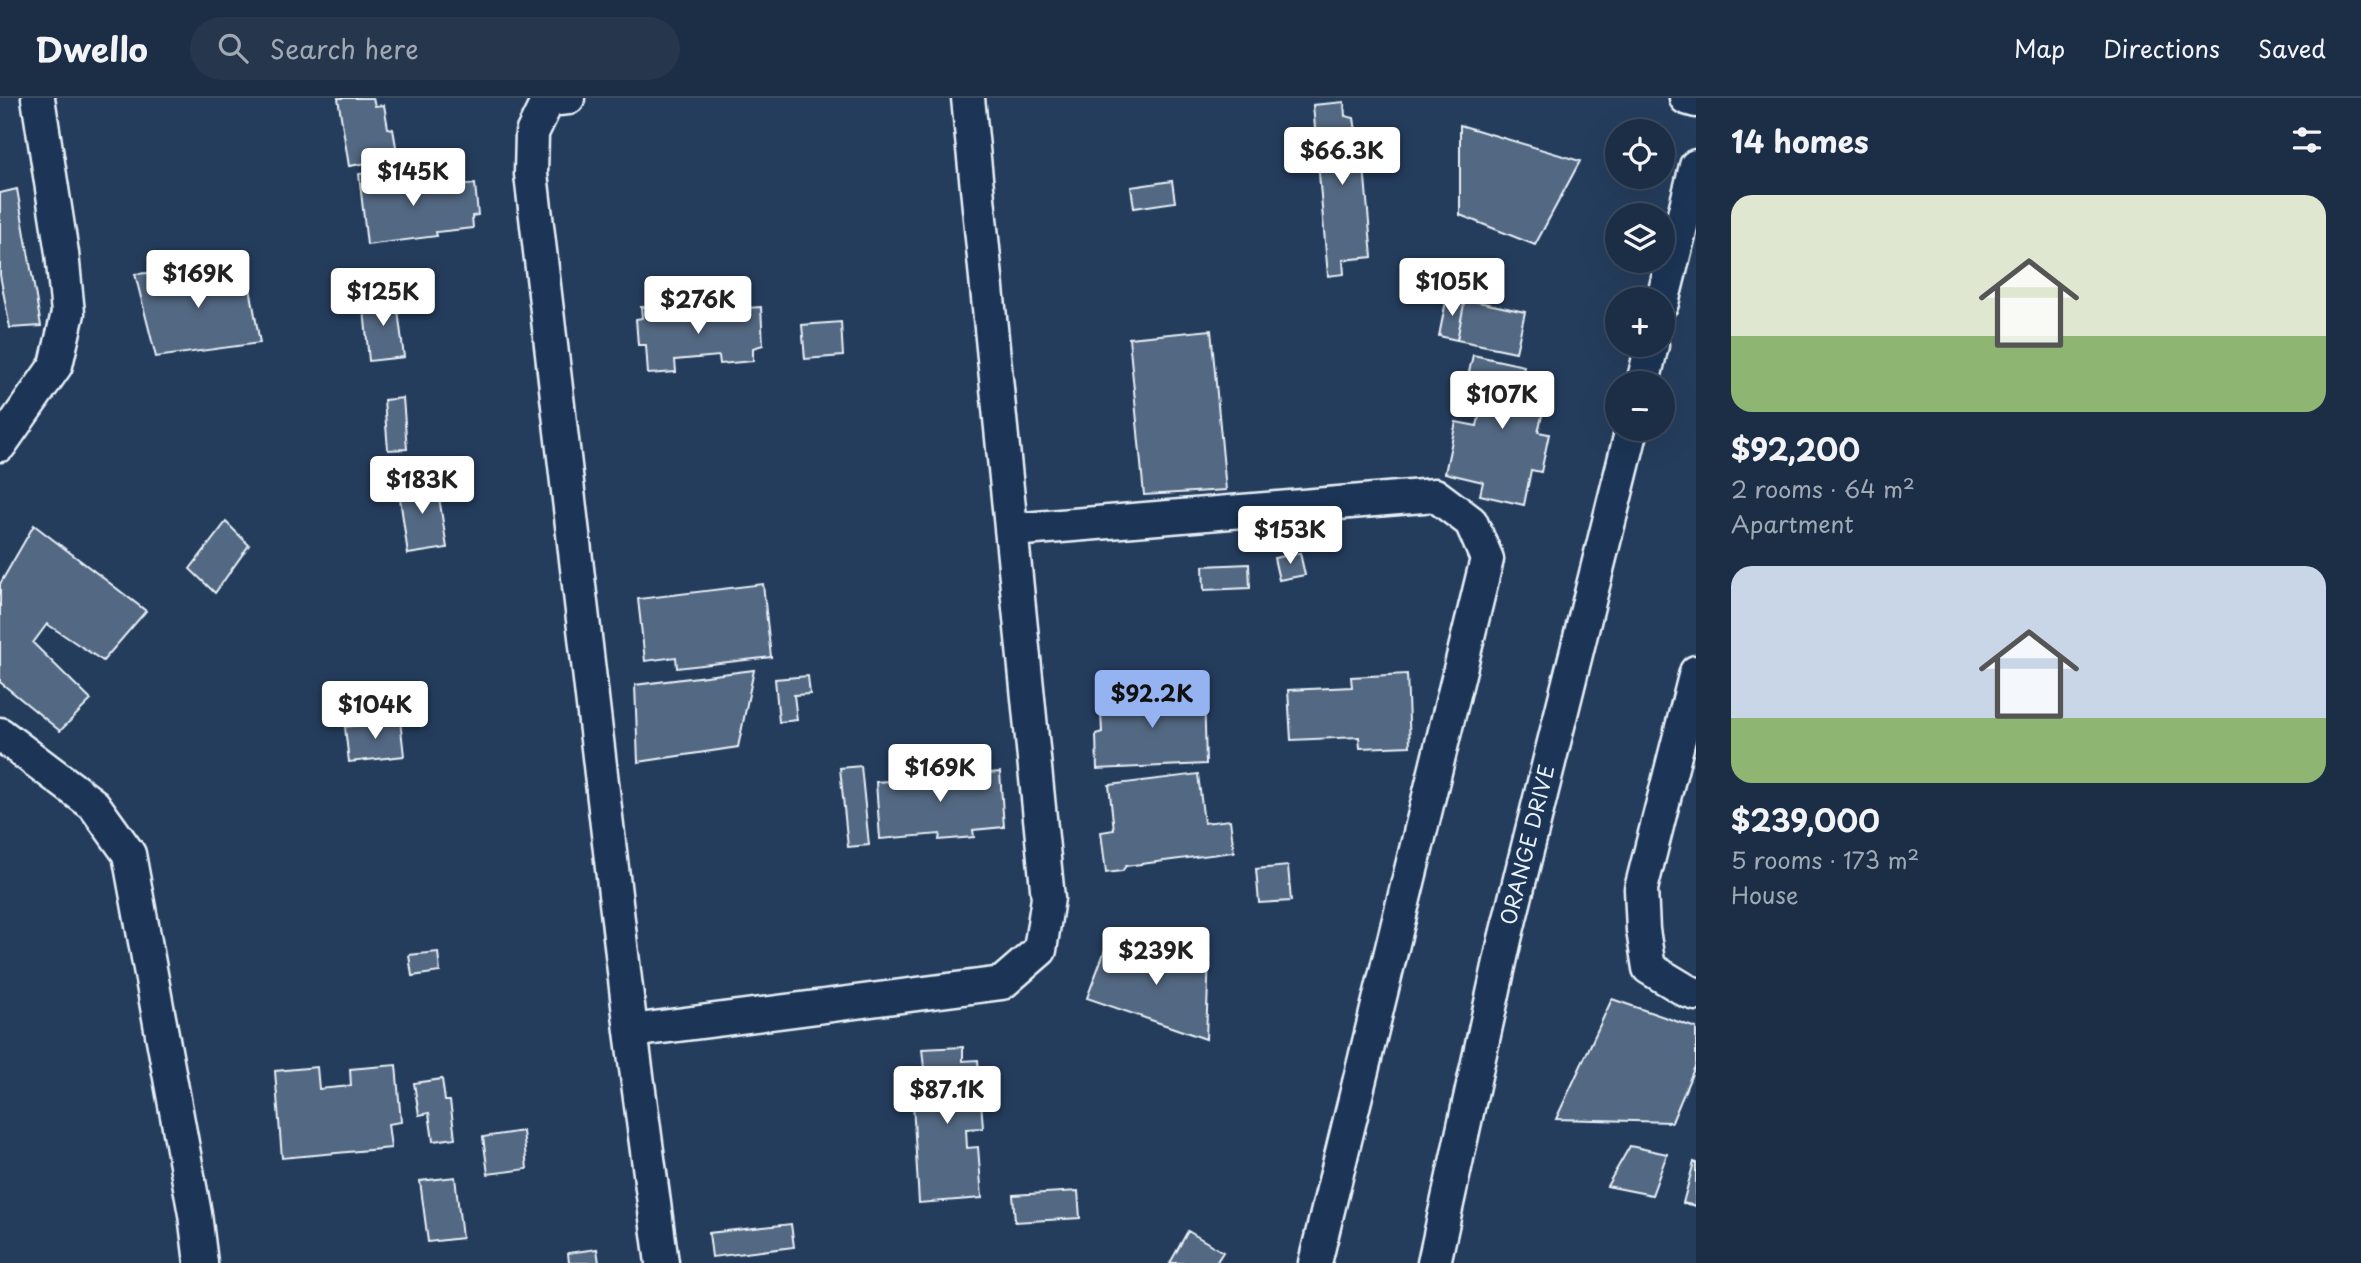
<!DOCTYPE html>
<meta charset="utf-8">
<style>
:root{--surface:#1c2e46;--page:#25364d;--text:#f1f3f6;--muted:#a0a8b3;--line:#3a4a5f;--accent:#95b2f1}
body{margin:0;font-family:"Playpen Sans",sans-serif;background:var(--page);color:var(--text);height:100vh;display:flex;flex-direction:column;font-size:26px;white-space:nowrap}
*{box-sizing:border-box;margin:0}
p{font-size:23px;color:var(--muted)}
.icon{flex:none;width:38px;height:38px;fill:none;stroke:currentColor;stroke-width:2;stroke-linecap:round;stroke-linejoin:round}
.map{position:relative;flex:1;overflow:hidden}
.panel{display:flex;flex-direction:column;background:var(--surface);width:665px}
.panel>*{flex:none}
.buttons{position:absolute;left:1605px;top:21px;display:grid;gap:14px}
.buttons a{display:grid;place-items:center;width:70px;height:70px;border-radius:50%;background:var(--surface);box-shadow:0 7px 28px #0002,0 0 0 2px var(--line);font-size:35px}
.price{position:absolute;translate:-50% -60px;padding:0 16px;border-radius:7px;background:#fff;color:#222;font-size:23px;line-height:46px;filter:drop-shadow(0 2px 4px #0008)}
.price::after{content:'';position:absolute;left:50%;top:42px;width:21px;height:16px;margin-left:-10px;background:inherit;clip-path:polygon(0 0,100% 0,50% 100%)}
.price.current{background:var(--accent);color:#111}
ul{padding:0;list-style:none}
li{display:grid;align-content:center;gap:14px;height:371px;padding:0 35px}
li span{display:grid;place-items:center;height:217px;border-radius:21px;color:#555}
li>.icon{margin-inline-start:auto}
span .icon{width:126px;height:126px;fill:#fffc;stroke-width:1}
li b{font-size:30px}
h2{display:flex;justify-content:space-between;align-items:center;height:84px;padding:0 35px;font-size:30px}
header{display:flex;align-items:center;gap:42px;box-sizing:border-box;height:98px;padding:0 35px;background:var(--surface);border-bottom:2px solid var(--line)}
header strong{font-size:33px}
nav{display:flex;gap:38px;margin-inline-start:auto;font-size:24px}
.search{width:490px;height:63px;background:var(--page);display:flex;align-items:center;gap:18px;box-sizing:border-box;padding:0 24px;border-radius:38px;color:var(--muted);font-size:26px}
main{display:flex;flex:1;min-height:0}
.map>svg:first-child{display:block}
</style>
<header>
<strong>Dwello</strong>
<div class="search"><svg class="icon" aria-label="search" viewBox="0 0 24 24"><circle cx="10" cy="10" r="6"/><path d="M15 15l6 6"/></svg>Search here</div>
<nav><a>Map</a><a>Directions</a><a>Saved</a></nav>
</header>
<main>
<div class="map">
<svg width="1696" height="1165" viewBox="0 0 1696 1165">
<rect width="100%" height="100%" fill="#253d5d"/>
<filter id="ink" filterUnits="userSpaceOnUse"><feTurbulence type="fractalNoise" baseFrequency=".0143" numOctaves="2"/><feDisplacementMap in="SourceGraphic" scale="14" xChannelSelector="R" yChannelSelector="G"/><feConvolveMatrix kernelMatrix="1 2 1 2 8 2 1 2 1" color-interpolation-filters="sRGB"/></filter>
<g filter="url(#ink)">
<path fill="#536782" stroke="#e8f1f8" stroke-width="2" d="M338,0H373L375,8L384,7L388,30L393,31L398,60L349,68Z
M1344,4L1345,18L1354,20L1356,33L1361,34L1372,159L1343,162L1344,176L1328,178L1313,7Z
M1460,27L1580,63L1535,147L1460,117Z
M400,71L401,88L436,84L437,90L475,86L478,117L472,118L473,130L436,134L437,138L367,147L359,76Z
M1172,83L1175,104L1134,110L1131,89Z
M17,91L41,228L10,230L0,177V95Z
M246,168L260,245L156,259L135,176Z
M396,197L404,259L369,263L363,201Z
M1447,198L1465,201L1457,242L1439,238Z
M1465,201L1525,214L1516,254L1457,242Z
M668,208V215L761,209L763,247L753,250V263L720,266L719,258L675,262L676,274L648,276L646,247H638L636,221L642,220L641,209Z
M841,224L843,258L805,261L802,227Z
M1211,232L1226,392L1144,397L1129,240Z
M1473,257L1524,268L1523,275L1551,281L1538,334L1549,336L1541,374L1531,372L1524,407L1480,397L1483,384L1445,375L1456,324L1477,328L1484,295L1465,291Z
M403,300L407,351L388,352L384,302Z
M436,380L447,450L408,456L398,386Z
M226,424L249,447L215,495L190,471Z
M34,427L146,513L103,563L47,526L33,545L91,602L60,633L0,584V486Z
M1300,455L1305,477L1279,482L1274,460Z
M1249,466L1250,490L1204,492L1203,468Z
M763,486L771,559L677,570L676,559L645,563L638,501Z
M754,572L738,649L638,664L635,587Z
M1407,576L1410,648L1360,650L1359,639L1291,642L1288,592L1352,589L1351,579Z
M808,578L810,596L794,597L797,622L779,624L775,581Z
M1204,592L1206,666L1097,671L1096,636L1102,634L1100,595L1140,594V603L1161,602V594Z
M400,622L404,658L349,664L345,629Z
M966,666L967,677L1000,674L1004,729L973,732L974,739L939,742L940,736L880,741L876,684L928,680V669Z
M861,668L869,747L848,749L840,670Z
M1198,676L1204,725L1230,722L1234,754L1126,768L1122,773L1106,775L1101,734L1114,732L1109,687Z
M1288,768L1291,803L1259,805L1256,771Z
M1105,852L1209,855L1206,941L1087,900Z
M438,854L440,874L412,878L409,857Z
M1612,901L1696,930V966L1672,1024L1556,1021Z
M963,949V963L978,962L983,1030L966,1031L967,1050L978,1049L982,1100L919,1105L911,973L924,970L922,951Z
M396,967L401,1024L388,1026L391,1050L282,1060L275,973L317,969L319,991L351,988L350,971Z
M442,981L445,1003H450L455,1040L433,1043L429,1015L419,1017L414,985Z
M523,1033L527,1071L488,1076L483,1039Z
M1630,1048L1667,1056L1652,1097L1607,1088Z
M1694,1064L1696,1065V1108L1683,1105Z
M455,1079L462,1140L428,1144L420,1083Z
M1078,1093L1080,1120L1015,1124L1013,1097Z
M791,1126L794,1149L712,1159L709,1135Z
M1188,1133L1223,1154L1216,1165H1170Z
M597,1151L599,1165H569L568,1155Z"/>
<g fill="none" stroke-linecap="round" stroke-linejoin="round">
<g stroke="#e8f1f8" stroke-width="37">
<path id="minor" d="M568,0L548,2L532,35L531,76L631,933L662,1165
M1686,0L1696,3
M1662,205L1696,68
M1643,285L1652,247
M0,347L56,267L68,215L62,155L38,0
M1012,432L1435,397L1471,424L1487,461L1315,1165
M1696,574L1641,791L1643,832L1649,870L1687,893L1696,896
M0,636L94,707L129,756L195,1116L201,1165
M631,933L1002,885L1040,852L1048,800L968,0
M1434,1165L1505,841L1632,331"/>
</g>
<use href="#minor" stroke="#1d3557" stroke-width="32"/>
</g>
</g>
<g text-anchor="middle" stroke-width="5" stroke-linejoin="round" paint-order="stroke">
<g font-size="21" fill="#e8f1f8" stroke="#1d3557">
<text transform="translate(1528 747) rotate(-76)" y="7">ORANGE DRIVE</text>
</g>
</g>
</svg>
<div class="buttons">
<a><svg class="icon" aria-label="locate" viewBox="0 0 24 24"><circle cx="12" cy="12" r="6"/><path d="M12 2v4M12 18v4M2 12h4M18 12h4"/></svg></a>
<a><svg class="icon" aria-label="layers" viewBox="0 0 24 24"><path d="M12 4l9 5-9 5-9-5zM3 14l9 5 9-5"/></svg></a>
<a>+</a>
<a>−</a>
</div>
<b class="price" style="left:1342px;top:89px">$66.3K</b>
<b class="price" style="left:413px;top:110px">$145K</b>
<b class="price" style="left:198px;top:212px">$169K</b>
<b class="price" style="left:1452px;top:220px">$105K</b>
<b class="price" style="left:383px;top:230px">$125K</b>
<b class="price" style="left:698px;top:238px">$276K</b>
<b class="price" style="left:1502px;top:333px">$107K</b>
<b class="price" style="left:422px;top:418px">$183K</b>
<b class="price" style="left:1290px;top:468px">$153K</b>
<b class="price current" style="left:1152px;top:632px">$92.2K</b>
<b class="price" style="left:375px;top:643px">$104K</b>
<b class="price" style="left:940px;top:706px">$169K</b>
<b class="price" style="left:1156px;top:889px">$239K</b>
<b class="price" style="left:947px;top:1028px">$87.1K</b>
</div>
<section class="panel">
<h2>14 homes<svg class="icon" aria-label="filters" viewBox="0 0 24 24"><path d="M4 7h16M4 17h16"/><circle cx="9" cy="7" r="2"/><circle cx="15" cy="17" r="2"/></svg></h2>
<ul>
<li><span style="background:linear-gradient(#dfe7d0 65%,#8fb573 0)"><svg class="icon" aria-label="home" viewBox="0 0 24 24"><path d="M3 11l9-7 9 7M6 9v11h12V9"/></svg></span><div><b>$92,200</b><p>2 rooms · 64 m²</p><p>Apartment</p></div></li>
<li><span style="background:linear-gradient(#c9d6e8 70%,#8fb573 0)"><svg class="icon" aria-label="home" viewBox="0 0 24 24"><path d="M3 11l9-7 9 7M6 9v11h12V9"/></svg></span><div><b>$239,000</b><p>5 rooms · 173 m²</p><p>House</p></div></li>
</ul>
</section>
</main>
